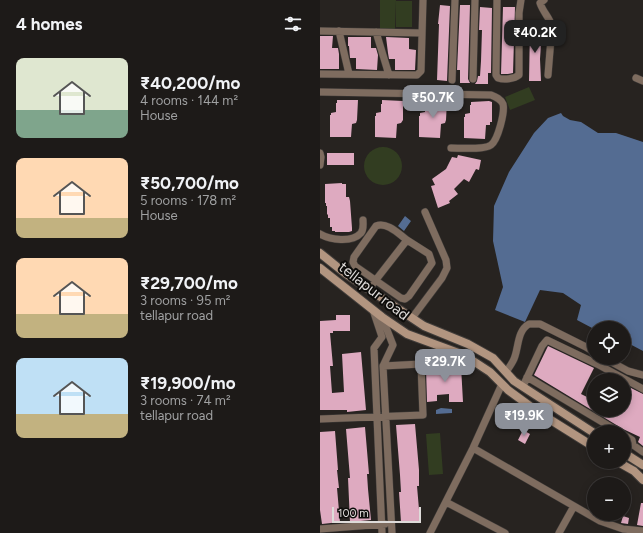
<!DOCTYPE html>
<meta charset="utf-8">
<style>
:root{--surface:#1d1a18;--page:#2a2725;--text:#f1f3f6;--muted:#a0a1a2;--line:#3b3837;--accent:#8c9099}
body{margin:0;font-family:Figtree,sans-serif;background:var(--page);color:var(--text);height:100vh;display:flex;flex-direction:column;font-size:15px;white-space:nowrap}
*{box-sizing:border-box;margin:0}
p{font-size:13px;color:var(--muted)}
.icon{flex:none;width:22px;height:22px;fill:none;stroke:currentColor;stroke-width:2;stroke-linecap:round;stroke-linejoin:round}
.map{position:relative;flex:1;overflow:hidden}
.sheet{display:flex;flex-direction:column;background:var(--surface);width:320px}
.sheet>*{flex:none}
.controls{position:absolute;left:267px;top:321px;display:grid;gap:8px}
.controls a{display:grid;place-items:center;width:44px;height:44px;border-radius:50%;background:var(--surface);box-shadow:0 2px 10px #0003,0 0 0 1px var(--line);font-size:20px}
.scale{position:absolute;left:12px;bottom:10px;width:89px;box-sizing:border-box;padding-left:4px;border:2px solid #dedbd9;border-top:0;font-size:11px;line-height:14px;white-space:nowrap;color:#dedbd9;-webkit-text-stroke:3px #0e0d0b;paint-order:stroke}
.price{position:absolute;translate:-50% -34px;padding:0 9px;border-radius:8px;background:var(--accent);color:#fff;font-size:13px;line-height:26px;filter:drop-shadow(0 1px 2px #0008)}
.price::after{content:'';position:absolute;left:50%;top:24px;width:12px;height:9px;margin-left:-6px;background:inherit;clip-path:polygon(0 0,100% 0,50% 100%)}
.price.current{background:#222;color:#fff}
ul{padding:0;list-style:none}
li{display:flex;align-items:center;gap:12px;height:100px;padding:0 16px}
li span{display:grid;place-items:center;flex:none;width:112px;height:80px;border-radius:8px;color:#555}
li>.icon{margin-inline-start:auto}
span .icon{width:48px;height:48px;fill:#fffc;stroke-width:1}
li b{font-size:17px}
h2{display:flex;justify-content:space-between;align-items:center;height:48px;padding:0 16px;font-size:17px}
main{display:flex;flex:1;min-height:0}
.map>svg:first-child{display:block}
</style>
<main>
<section class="sheet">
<h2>4 homes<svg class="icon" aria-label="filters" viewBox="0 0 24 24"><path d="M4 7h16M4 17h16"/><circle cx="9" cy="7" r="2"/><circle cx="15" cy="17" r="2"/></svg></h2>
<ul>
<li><span style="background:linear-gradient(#dfe7d0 65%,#7fa58c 0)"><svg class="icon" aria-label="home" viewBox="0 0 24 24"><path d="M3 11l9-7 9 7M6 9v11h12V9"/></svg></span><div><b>₹40,200/mo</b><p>4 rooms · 144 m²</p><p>House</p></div></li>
<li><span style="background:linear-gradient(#ffd9b3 75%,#c2b280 0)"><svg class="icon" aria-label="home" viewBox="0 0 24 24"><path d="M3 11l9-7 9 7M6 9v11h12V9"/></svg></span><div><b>₹50,700/mo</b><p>5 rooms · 178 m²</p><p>House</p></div></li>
<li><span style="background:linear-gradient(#ffd9b3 70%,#c2b280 0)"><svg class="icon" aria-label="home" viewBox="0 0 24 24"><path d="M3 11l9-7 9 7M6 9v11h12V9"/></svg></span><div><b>₹29,700/mo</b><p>3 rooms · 95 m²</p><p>tellapur road</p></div></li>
<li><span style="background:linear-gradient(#bfe0f5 70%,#c2b280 0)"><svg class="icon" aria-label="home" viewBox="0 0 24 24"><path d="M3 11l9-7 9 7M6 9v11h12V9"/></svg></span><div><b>₹19,900/mo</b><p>3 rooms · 74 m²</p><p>tellapur road</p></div></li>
</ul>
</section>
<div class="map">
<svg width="323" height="533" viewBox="0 0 323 533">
<rect width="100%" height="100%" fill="#272320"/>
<path fill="#323d21" d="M60,0H76L75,29H60Z
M76,1H92V27H76Z
M209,87L215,100L190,110L185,97Z
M44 166a19 19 0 1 1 38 0a19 19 0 1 1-38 0Z
M120,433L123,474L109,475L106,434Z"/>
<path fill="#546c92" d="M241,113L243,116L250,120L261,122L278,133H296L323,142V351L304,341V328H274V329L257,320L261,305L243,293L220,290L205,322L175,310L183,287L173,241L174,206L189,172L214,133L228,118Z
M85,216L91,221L84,231L78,226Z
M121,408L132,409V413L116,414V410Z"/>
<path fill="#deaac0" d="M120,5L130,6L127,81L117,80L119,24H118Z
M140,5H150L148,79L150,83H140V70H137Z
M160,7L172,8L171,73H168V84H155L157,81L158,76H160L161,61L162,30H159Z
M183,7H195L193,73L188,74H181Z
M210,28H222L220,59L221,81H209Z
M0,36H13L12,48H18L19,54V69H0Z
M28,37H51V48H56L58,55L57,70L36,69V58H30L29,46H28Z
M66,37L89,38V49L96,50L95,70H75V59H69L68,53Z
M17,100H38L37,120L36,123L32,124L31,137H10V115H11V113L16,112V103H17Z
M62,100L83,101V120L81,123L77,124L76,138L55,137V116H56V113L61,112V104H62Z
M106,100L127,101L126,120L125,123L121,124L120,138L99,137V116H100V113L105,112V104H106Z
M169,101L172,102V122H170V125H166L165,139L144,138V117H145V114L150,113V105H151V102Z
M7,153H34V165H7Z
M138,155L161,160L159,170L156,169L149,182L144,179L134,189L138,194L129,201L130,203L118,208L111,186L115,185L112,179L126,169L132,157L137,158Z
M22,183V184H26V197H29L30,201L32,228V231L29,232H15V231H12V227H10V218H8V215L7,214V206H6V203H5V184Z
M16,315H30V331H13V333H10L13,366H10L12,393L24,392L22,354L41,352L46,410L27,412V410H0V321L16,320Z
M228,346L274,368L261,394L269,398L274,388V410H288L297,414L299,410H304V402L311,388L323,394V446L318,442L320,437L303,429L214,375Z
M141,366L143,402H129V394L117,395V401L107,402L106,368Z
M283,373L296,380H279Z
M95,424L99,470V486H97L100,521L81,522L79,492H81L80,475L76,425Z
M45,427L49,474H47L48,489L51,520L30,522L28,478H30L26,429Z
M203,430L210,434L205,444L198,440Z
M15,431L18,470H17L19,488H17L20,522L2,524L0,510V432Z
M321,503H323V526L317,525Z
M303,516L309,518L308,524L301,523Z"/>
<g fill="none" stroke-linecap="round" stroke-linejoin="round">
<g stroke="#413d3a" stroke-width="8">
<path id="street" d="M177,0L176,75L178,78C184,80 194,79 199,75V13L201,0
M224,0L220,3C223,12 229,17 232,26L228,75
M0,31L102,33
M19,31L29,74
M56,32L69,75
M0,74L97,75L101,71L103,0
M316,78L323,81
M153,79L155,0
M132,80L135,0
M0,92L171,95C176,97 181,99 183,104C185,112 178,140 171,145C164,150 140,148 131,148
M0,153L1,157L0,165
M0,234C10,240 32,243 41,233C44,229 43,224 43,220
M49,289L55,281L87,240L109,254L112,263L89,296L85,299L81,298L35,266L33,262L34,257L56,226C66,221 79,234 87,240
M53,310L62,337L54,348L62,533
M62,317L73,345L63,366L72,533
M92,318L122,278L127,268L126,260L105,212
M284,358L308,371L323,375
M186,372C188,369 191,365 193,361C199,351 196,331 209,324H220L266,347L274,352
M207,377L299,432
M203,386L222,346L227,340L277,364L323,389
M0,419L103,415L101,364L63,366
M304,435L312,440L313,445L323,452
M153,448L280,521L303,529L323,531
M126,502L185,533
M0,529L65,524
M110,533L153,448L182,384
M239,533L254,506"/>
</g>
<g stroke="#413d3a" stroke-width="10">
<path id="secondary" d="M0,253L26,274L104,326L148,344L173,358L194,381L274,433
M0,268L62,317L87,334L144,355L170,372L188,390L218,412L274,447
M304,453L323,465
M298,462L314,471L323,480"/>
</g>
<use href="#street" stroke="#7e6c5f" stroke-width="7"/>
<use href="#secondary" stroke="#b29580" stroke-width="8"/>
</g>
<g text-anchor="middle" stroke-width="4" stroke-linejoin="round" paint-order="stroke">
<g font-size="15" fill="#dedbd9" stroke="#0e0d0b">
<text transform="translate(54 291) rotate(38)" y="5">tellapur road</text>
</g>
</g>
</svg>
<div class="controls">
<a><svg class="icon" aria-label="locate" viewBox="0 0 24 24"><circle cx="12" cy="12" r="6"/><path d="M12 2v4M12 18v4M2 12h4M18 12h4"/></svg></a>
<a><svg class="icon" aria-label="layers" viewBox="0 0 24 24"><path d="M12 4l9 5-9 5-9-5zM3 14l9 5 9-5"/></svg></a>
<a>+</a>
<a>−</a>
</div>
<div class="scale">100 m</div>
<b class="price current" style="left:215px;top:54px">₹40.2K</b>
<b class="price" style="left:113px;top:119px">₹50.7K</b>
<b class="price" style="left:125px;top:383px">₹29.7K</b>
<b class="price" style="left:204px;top:437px">₹19.9K</b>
</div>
</main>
